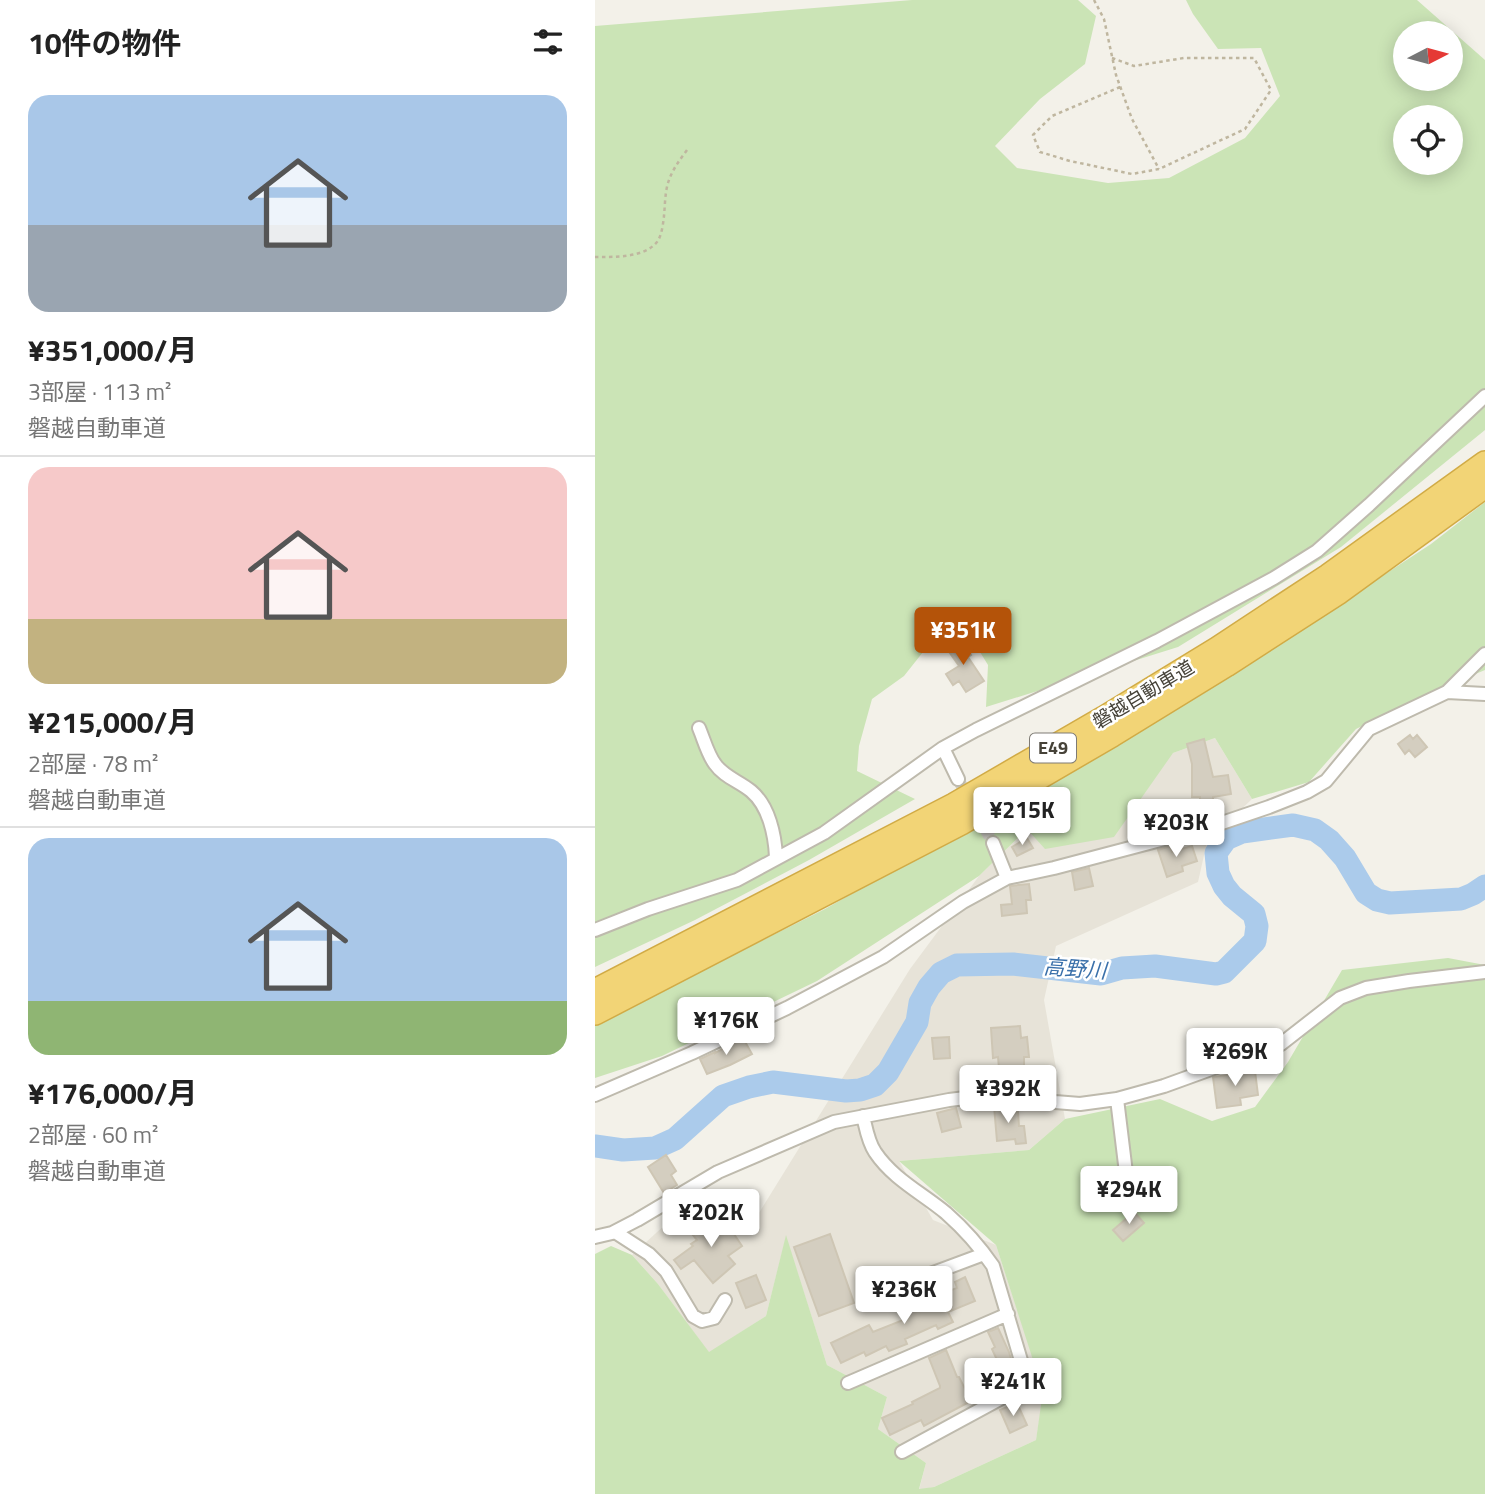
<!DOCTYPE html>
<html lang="ja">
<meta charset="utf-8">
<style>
:root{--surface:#fff;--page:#f2f2f2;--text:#222;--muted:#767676;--line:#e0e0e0;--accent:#b45309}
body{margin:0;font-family:"Titillium Web","Noto Sans JP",sans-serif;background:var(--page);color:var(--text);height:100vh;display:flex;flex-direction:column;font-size:26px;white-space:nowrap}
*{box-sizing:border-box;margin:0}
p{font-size:23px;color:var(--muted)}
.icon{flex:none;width:38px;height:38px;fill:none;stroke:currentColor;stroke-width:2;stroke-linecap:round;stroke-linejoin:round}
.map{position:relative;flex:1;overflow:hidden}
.details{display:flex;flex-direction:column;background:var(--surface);width:595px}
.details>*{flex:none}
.needle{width:46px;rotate:84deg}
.tools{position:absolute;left:798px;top:21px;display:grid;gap:14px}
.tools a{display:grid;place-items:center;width:70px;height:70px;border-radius:50%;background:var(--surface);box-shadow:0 4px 18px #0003;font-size:35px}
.price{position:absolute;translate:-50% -60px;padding:0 16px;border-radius:7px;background:#fff;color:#222;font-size:23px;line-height:46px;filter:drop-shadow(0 2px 4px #0008)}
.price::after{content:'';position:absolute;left:50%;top:42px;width:21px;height:16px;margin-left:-10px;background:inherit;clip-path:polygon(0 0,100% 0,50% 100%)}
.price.current{background:var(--accent);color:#fff}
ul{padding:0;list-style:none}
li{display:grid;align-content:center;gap:14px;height:371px;padding:0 28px}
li+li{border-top:2px solid var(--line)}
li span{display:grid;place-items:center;height:217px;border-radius:21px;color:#555}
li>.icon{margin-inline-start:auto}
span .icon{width:126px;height:126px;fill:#fffc;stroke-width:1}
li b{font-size:30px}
h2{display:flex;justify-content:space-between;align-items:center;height:84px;padding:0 28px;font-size:30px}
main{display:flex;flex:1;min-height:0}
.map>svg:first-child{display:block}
</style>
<main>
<section class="details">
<h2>10件の物件<svg class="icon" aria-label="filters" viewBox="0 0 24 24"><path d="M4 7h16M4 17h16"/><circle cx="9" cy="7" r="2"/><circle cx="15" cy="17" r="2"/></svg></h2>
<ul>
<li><span style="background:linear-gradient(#a9c7e8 60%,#9aa5b1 0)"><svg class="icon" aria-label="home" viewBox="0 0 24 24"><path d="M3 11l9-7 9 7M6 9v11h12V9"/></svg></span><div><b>¥351,000/月</b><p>3部屋 · 113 m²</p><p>磐越自動車道</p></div></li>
<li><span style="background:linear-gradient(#f6c9c9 70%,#c2b280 0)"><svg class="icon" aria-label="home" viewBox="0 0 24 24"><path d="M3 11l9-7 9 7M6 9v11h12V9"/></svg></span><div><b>¥215,000/月</b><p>2部屋 · 78 m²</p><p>磐越自動車道</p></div></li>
<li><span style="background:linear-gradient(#a9c7e8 75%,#8fb573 0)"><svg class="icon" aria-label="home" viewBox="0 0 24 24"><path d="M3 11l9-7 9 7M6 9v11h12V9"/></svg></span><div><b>¥176,000/月</b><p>2部屋 · 60 m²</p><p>磐越自動車道</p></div></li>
</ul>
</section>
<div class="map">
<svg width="890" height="1494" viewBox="0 0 890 1494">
<rect width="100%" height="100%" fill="#f3f1e9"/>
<path fill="#e7e3d8" d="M620,738L657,799L612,842L603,882L461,946L449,1000L470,1119L434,1150L304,1161L338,1220L401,1245L449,1391L441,1440L339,1487L324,1490L331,1463L283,1429L292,1397L232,1365L191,1237L171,1316L114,1353L63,1284L37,1255L108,1190L159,1221L315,969L384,876L432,829L578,753Z"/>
<path fill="#cbe4b6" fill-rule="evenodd" d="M317,0H483L501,16L490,64L445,99L400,146L422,168L513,183L574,178L650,138L685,96L666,48L623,49L598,14L591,0H822L890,60V430L746,547L583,647L391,707L393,665L369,626L332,647L309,676L277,699L264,746L262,771L320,799L214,860L100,920L0,967V26ZM810,33H856V79H810ZM810,117H856V163H810Z
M890,502V670L837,692L761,729L714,782L657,799L620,738L578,753L519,837L450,849L432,829L384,876L222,981L67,1056L0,1078V1024L230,909L606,695L836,544Z
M853,958L890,965V1494H0V1254L16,1246L37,1255L63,1284L114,1352L171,1316L191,1235L232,1365L292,1397L283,1429L331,1463L324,1489L339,1487L441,1440L448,1391L401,1245L304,1161L434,1150L470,1119L565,1099L617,1121L660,1107L693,1062L747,970Z"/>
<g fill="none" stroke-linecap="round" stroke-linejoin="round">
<path stroke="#abcbeb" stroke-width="23" d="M0,1146L28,1150L60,1148L80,1139L128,1096L154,1087L178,1082L251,1091L265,1090L280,1085L293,1072L322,1022L325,1003L334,987L346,973L362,965L418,964L506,974L527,968L560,966L621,974L629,972L660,941L662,926L659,914L637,896L629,886L623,873L621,853L631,839L647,832L698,825L720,830L734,840L750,858L771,893L782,900L795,903L866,899L878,894L890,886"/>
</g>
<path fill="#d4cec0" stroke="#cec6b4" stroke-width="2" d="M363,637L376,655L373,657L389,681L371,692L364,681L358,685L351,674L364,666L350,646Z
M815,735L818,739L822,735L832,747L820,757L814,750L810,754L803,744Z
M609,739L618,777L633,775L636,794L618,797V806H605V797H597V764L592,744Z
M432,838L438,848L422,856L417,847Z
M575,846L577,852L597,846L602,861L587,866L588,871L572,877L563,850Z
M494,868L498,886L480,890L477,872Z
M434,884L436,900H431L432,913L407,916L406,905L417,904L415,886Z
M425,1026L426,1038L432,1037L434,1057H429V1066H425L426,1087H424L415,1067L404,1068L403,1057L398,1058L396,1028Z
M354,1037L355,1058L339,1059L337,1038Z
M148,1038L157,1054L135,1065L112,1074L105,1059L120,1052V1053Z
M660,1071L663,1095L645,1098L646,1105L622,1108L618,1077Z
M413,1105L414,1113L423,1112L424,1126H429L431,1143L421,1144L420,1139L402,1141L399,1106Z
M361,1108L366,1127L347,1132L342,1113Z
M71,1155L81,1171L76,1175L82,1185L69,1193L53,1167Z
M539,1212L549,1223L528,1241L518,1230Z
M117,1218L121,1223L128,1218L147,1246L133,1256L140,1264L118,1283L99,1260L86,1269L79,1260L98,1246L96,1244L102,1240L93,1229L105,1220L109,1225Z
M235,1234L259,1303L224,1316L199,1247Z
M161,1275L171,1300L151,1308L141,1283Z
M370,1277L380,1301L353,1312L358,1322L343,1329L341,1325L310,1339L312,1344L294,1351L291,1346L271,1356L269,1352L246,1363L236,1343L274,1325L278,1332L311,1319L308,1311L323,1305L326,1311L356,1296L354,1291L362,1288L360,1282Z
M403,1328L414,1352L418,1366L407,1371L397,1349L400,1347L393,1332Z
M351,1350L362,1377H364L376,1401L329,1426L326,1420L295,1435L287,1418L318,1404L317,1402L345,1388V1386L334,1358Z
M422,1403L432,1425L415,1433L405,1410Z"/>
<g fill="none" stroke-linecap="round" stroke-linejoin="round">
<path stroke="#d0cec6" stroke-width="12" stroke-dasharray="12 6" stroke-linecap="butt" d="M363,779L398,843"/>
<g stroke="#bebaad" stroke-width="16">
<path id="street" d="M852,692L890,694
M104,728C109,740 113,755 120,764C129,777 144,781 156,791C174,806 180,835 181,857
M348,748L381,730L562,641L679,578L722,551L774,505L890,396
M398,843L412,878
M0,930L53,909L142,880L229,833L348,748L363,779
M0,1095L97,1053L192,1008L288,957L368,902L412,878L459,868L615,827L674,807L712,792L731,781L774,729L852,692L890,654
M522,1099L532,1181L543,1201
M268,1116C271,1128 273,1142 280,1152C298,1179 327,1193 351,1213C368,1228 385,1247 398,1266L430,1374V1381L425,1388L307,1452
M20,1232L54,1254L71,1271L98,1316L107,1321L119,1318L130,1300
M0,1237L17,1233L42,1220L123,1172L239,1122L354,1100L387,1096H429L460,1102L485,1104L522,1099L569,1086L627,1065L652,1062L686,1044L745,998L771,988L814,981L890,972
M271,1298L389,1254
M253,1383L413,1314"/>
</g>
<g stroke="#d1ab46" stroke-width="26">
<path id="highway" d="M0,991L359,805L509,718L622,649L733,576L890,463
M0,1013L366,823L517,735L631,665L744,592L890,486"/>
</g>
<path stroke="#bfb69f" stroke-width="2.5" stroke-dasharray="3.5 3.5" stroke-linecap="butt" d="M499,0L509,19L521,75L537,119L564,169
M517,58L539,66L589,58H659L676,90L650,129L564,169L537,174L475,161L445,152L438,135L457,116L525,87
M0,257C19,257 49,258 62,242C67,235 68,224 69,216C70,205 70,193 73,183C77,170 84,161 92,150"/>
<use href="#street" stroke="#fff" stroke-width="12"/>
<use href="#highway" stroke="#f2d476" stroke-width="23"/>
</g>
<g text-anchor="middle" stroke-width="5" stroke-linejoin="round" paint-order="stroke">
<rect fill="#fff" stroke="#7e7b74" stroke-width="2" x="435" y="733.5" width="46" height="29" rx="5"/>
<g font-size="18" font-weight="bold" fill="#464238">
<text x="458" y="754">E49</text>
</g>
<g font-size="19" fill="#464238" stroke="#fff">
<text transform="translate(548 694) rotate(-31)" y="7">磐越自動車道</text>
</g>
<g font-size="21" font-style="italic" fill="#3a70aa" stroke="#fff">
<text transform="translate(480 969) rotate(4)" y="7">高野川</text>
</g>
</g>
</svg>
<div class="tools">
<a><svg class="needle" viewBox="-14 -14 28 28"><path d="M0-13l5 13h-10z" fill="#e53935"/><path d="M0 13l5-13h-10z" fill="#767676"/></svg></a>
<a><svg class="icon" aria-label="locate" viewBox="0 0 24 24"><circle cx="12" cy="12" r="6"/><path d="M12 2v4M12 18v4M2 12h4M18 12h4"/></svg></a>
</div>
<b class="price current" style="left:368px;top:667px">¥351K</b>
<b class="price" style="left:427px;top:847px">¥215K</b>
<b class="price" style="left:581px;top:859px">¥203K</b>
<b class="price" style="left:131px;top:1057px">¥176K</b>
<b class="price" style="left:640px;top:1088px">¥269K</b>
<b class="price" style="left:413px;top:1125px">¥392K</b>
<b class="price" style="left:534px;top:1226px">¥294K</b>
<b class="price" style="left:116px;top:1249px">¥202K</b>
<b class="price" style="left:309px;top:1326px">¥236K</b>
<b class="price" style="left:418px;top:1418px">¥241K</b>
</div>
</main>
